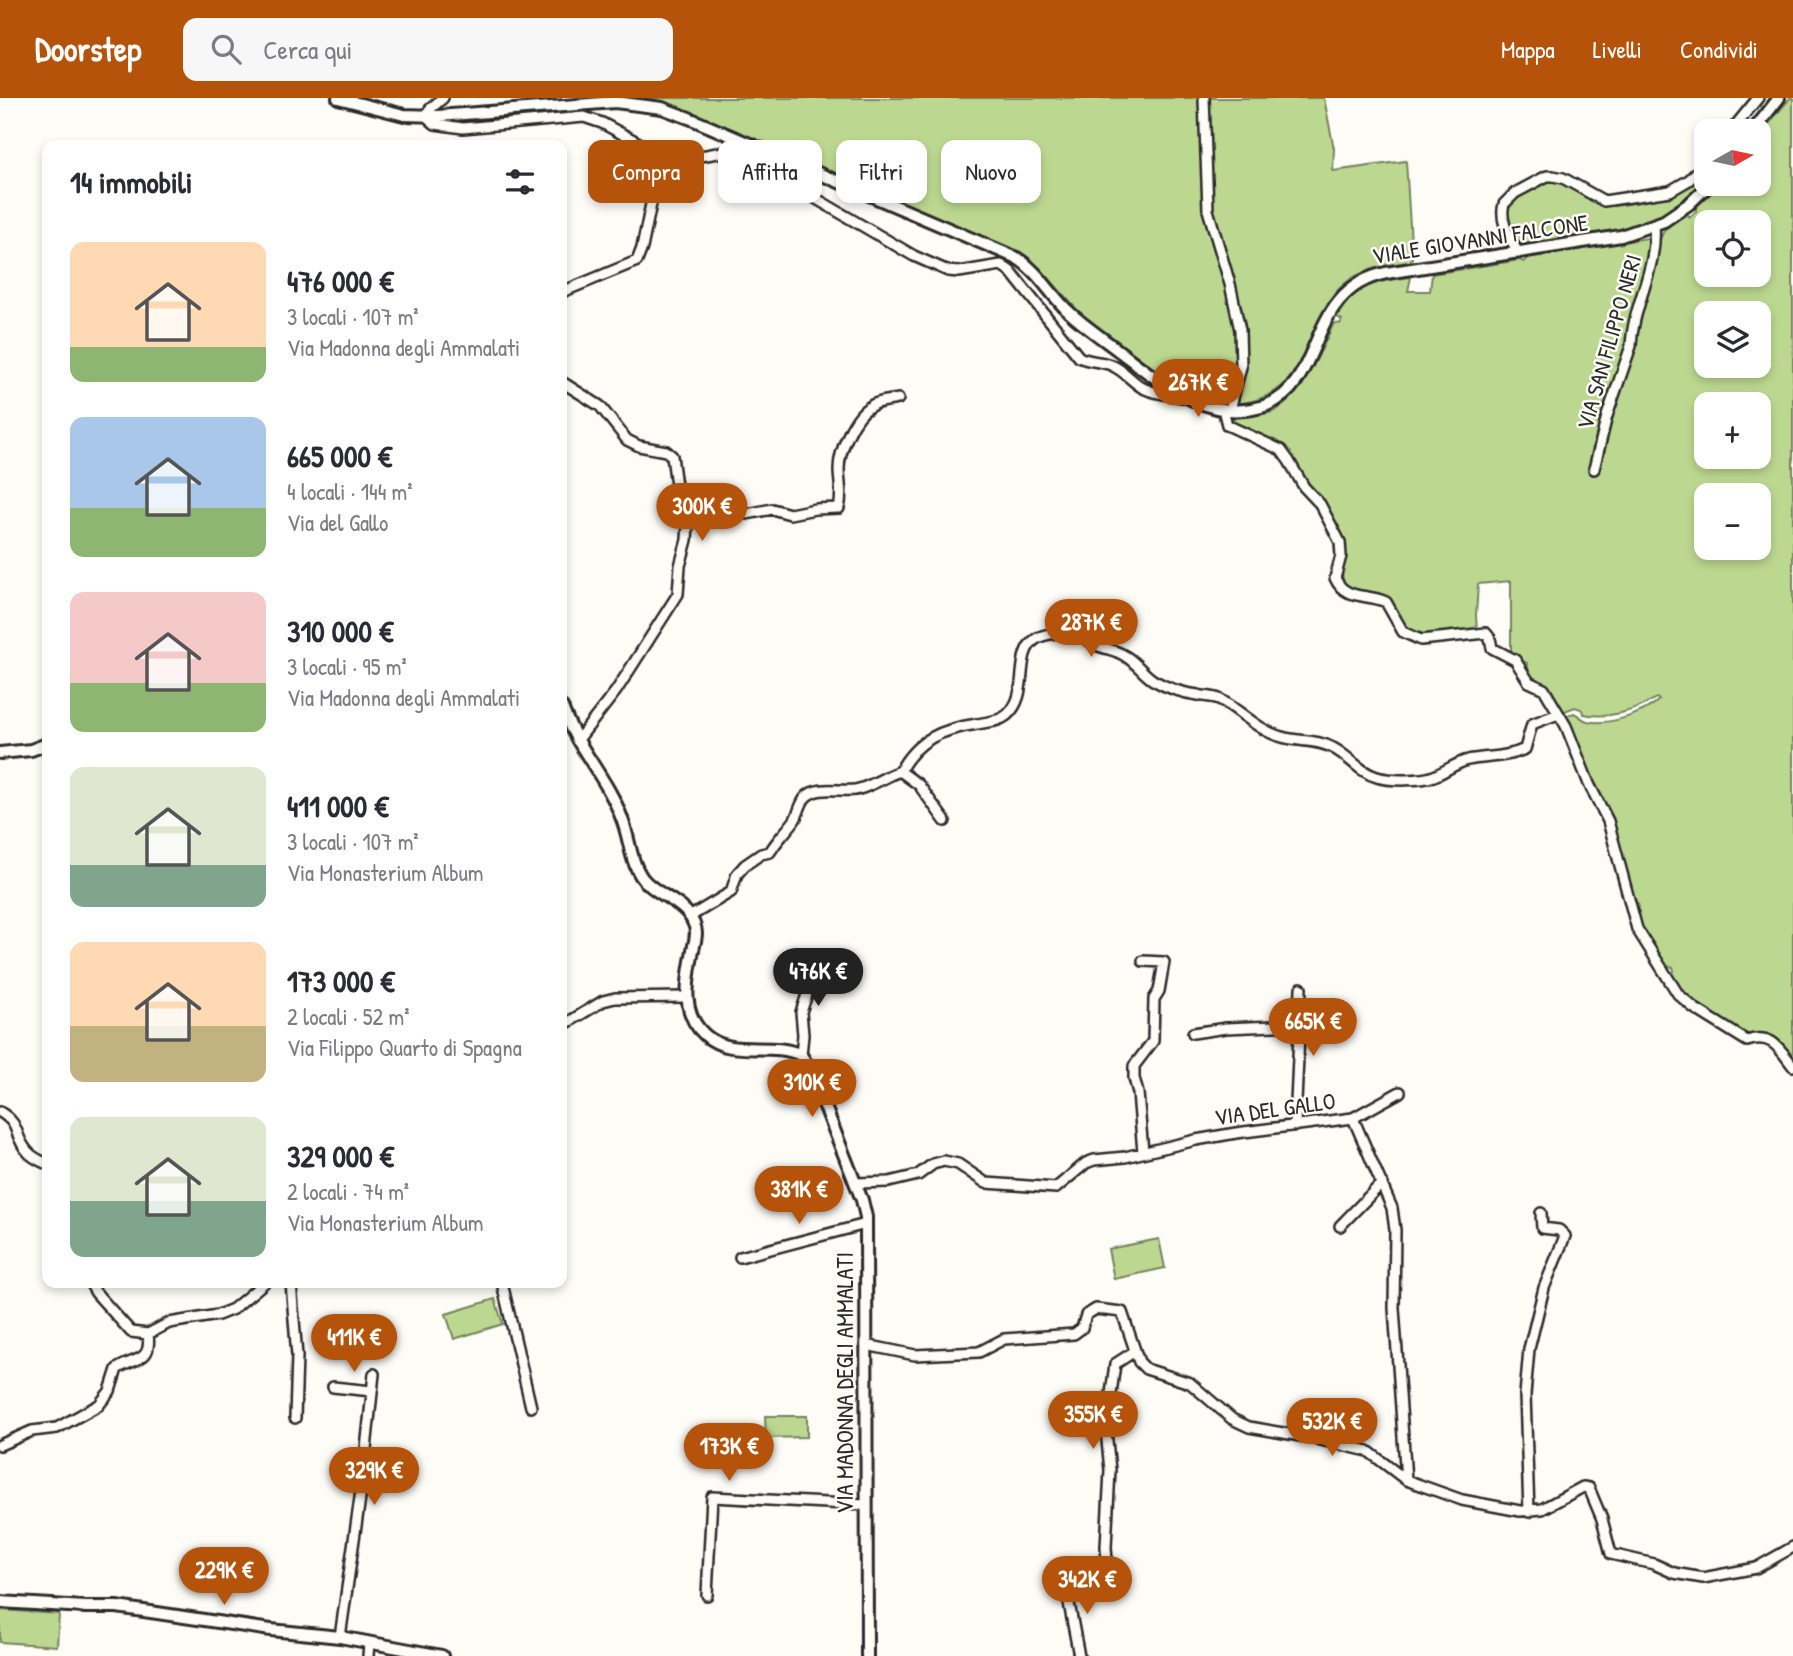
<!DOCTYPE html>
<html lang="it">
<meta charset="utf-8">
<style>
:root{--surface:#fff;--page:#f7f7f7;--text:#2b2b33;--muted:#7c7c81;--accent:#b45309}
body{margin:0;font-family:"Patrick Hand",sans-serif;background:var(--page);color:var(--text);height:100vh;display:flex;flex-direction:column;font-size:26px;white-space:nowrap}
*{box-sizing:border-box;margin:0}
p{font-size:23px;color:var(--muted)}
.icon{flex:none;width:38px;height:38px;fill:none;stroke:currentColor;stroke-width:2;stroke-linecap:round;stroke-linejoin:round}
.map{position:relative;flex:1;overflow:hidden}
.panel{position:absolute;left:42px;top:42px;width:525px;height:1148px;display:flex;flex-direction:column;background:var(--surface);border-radius:14px;box-shadow:0 4px 10px #0003}
.panel>*{flex:none}
.top-card{position:absolute;left:588px;top:42px;width:665px;height:63px;display:flex;gap:14px}
.needle{width:46px;rotate:81deg}
.tools{position:absolute;left:1694px;top:21px;display:grid;gap:14px}
.tools a{display:grid;place-items:center;width:77px;height:77px;border-radius:14px;background:var(--surface);box-shadow:0 4px 10px #0003;font-size:35px}
.price{position:absolute;translate:-50% -60px;padding:0 16px;border-radius:24px;background:var(--accent);color:#fff;font-size:23px;line-height:46px;filter:drop-shadow(0 2px 4px #0008)}
.price::after{content:'';position:absolute;left:50%;top:42px;width:21px;height:16px;margin-left:-10px;background:inherit;clip-path:polygon(0 0,100% 0,50% 100%)}
.price.active{background:#222;color:#fff}
ul{padding:0;list-style:none}
li{display:flex;align-items:center;gap:21px;height:175px;padding:0 28px}
li span{display:grid;place-items:center;flex:none;width:196px;height:140px;border-radius:14px;color:#555}
li>.icon{margin-inline-start:auto}
span .icon{width:84px;height:84px;fill:#fffc;stroke-width:1}
li b{font-size:30px}
h2{display:flex;justify-content:space-between;align-items:center;height:84px;padding:0 28px;font-size:30px}
.pill{padding:0 24px;border-radius:14px;background:var(--surface);box-shadow:0 4px 10px #0003;font-size:24px;line-height:63px}
.pill.active{background:var(--accent);color:#fff}
header{display:flex;align-items:center;gap:42px;box-sizing:border-box;height:98px;padding:0 35px;background:var(--accent);color:#fff}
header strong{font-size:33px}
nav{display:flex;gap:38px;margin-inline-start:auto;font-size:24px}
.search{width:490px;height:63px;background:var(--page);display:flex;align-items:center;gap:18px;box-sizing:border-box;padding:0 24px;border-radius:14px;color:var(--muted);font-size:26px}
.map>svg:first-child{display:block}
</style>
<header>
<strong>Doorstep</strong>
<div class="search"><svg class="icon" aria-label="search" viewBox="0 0 24 24"><circle cx="10" cy="10" r="6"/><path d="M15 15l6 6"/></svg>Cerca qui</div>
<nav><a>Mappa</a><a>Livelli</a><a>Condividi</a></nav>
</header>
<div class="map">
<svg width="1793" height="1558" viewBox="0 0 1793 1558">
<rect width="100%" height="100%" fill="#fdfcf7"/>
<filter id="ink" filterUnits="userSpaceOnUse"><feTurbulence type="fractalNoise" baseFrequency=".0143" numOctaves="2"/><feDisplacementMap in="SourceGraphic" scale="14" xChannelSelector="R" yChannelSelector="G"/><feConvolveMatrix kernelMatrix="1 2 1 2 8 2 1 2 1" color-interpolation-filters="sRGB"/></filter>
<g filter="url(#ink)">
<path fill="#bcd890" stroke="#74825e" stroke-width="2" fill-rule="evenodd" d="M645,0H1201L1206,113L1238,232L1239,267L1229,305L1216,303L1189,294L1187,287L1184,286L1178,288L1166,280L1078,213L1040,170L1024,157L676,8Z
M1207,0H1324L1334,51L1333,73L1406,63L1412,161L1410,164C1390,166 1364,171 1348,183C1336,191 1329,204 1322,217C1299,264 1294,300 1235,306L1244,267L1232,185L1210,98Z
M1790,0H1793V963L1781,944L1759,936L1750,940L1692,905L1669,876L1674,873L1673,869L1665,868L1640,831L1635,813L1639,811L1638,805L1633,804L1565,618L1574,615C1579,617 1581,621 1587,623C1608,628 1644,616 1659,602L1656,600C1636,613 1609,621 1584,616L1581,611L1575,609L1562,614L1531,582L1527,565L1511,557V483L1478,486L1476,517L1477,534L1421,539L1405,532C1394,489 1378,502 1346,490C1336,471 1350,460 1344,443C1337,426 1321,409 1311,393C1302,380 1298,363 1285,353C1272,341 1248,335 1232,327L1229,322C1238,316 1268,319 1277,312C1305,293 1319,256 1334,225L1340,226L1342,222L1337,219C1356,185 1375,184 1411,179L1408,193H1430L1432,176L1520,162L1523,164L1530,159L1647,140L1651,143L1648,162L1656,163C1661,132 1660,133 1687,116L1690,119L1696,113V109L1720,86H1759V38ZM1706,124H1759V177H1706ZM1706,215H1759V268H1706ZM1706,306H1759V359H1706ZM1706,397H1759V450H1706Z
M1706,68V81C1691,96 1675,111 1655,121C1616,138 1563,140 1521,147C1500,117 1504,105 1535,89C1543,84 1551,80 1561,83C1577,89 1589,108 1608,108C1622,108 1661,101 1672,95C1684,87 1695,77 1706,68Z
M1159,1141L1165,1170L1114,1181L1108,1151Z
M495,1201L503,1226L454,1241L446,1216Z
M765,1318H807V1339L766,1340Z
M0,1512L59,1516L57,1548L0,1544Z"/>
<g fill="none" stroke-linecap="round" stroke-linejoin="round">
<g stroke="#2b2b2b" stroke-width="14">
<path id="minor" d="M443,0L430,11L426,18L435,26L463,30L584,19L602,25L661,57L679,62L723,54L767,72L914,158L948,173L959,174L1001,167L1010,173L1079,259C1089,264 1101,263 1111,267C1124,272 1132,284 1143,290C1155,296 1169,297 1182,299
M1204,0L1208,112L1230,186L1240,232L1241,269L1230,312
M1731,33L1758,0
M1518,155C1510,140 1499,123 1504,106L1515,95L1547,78H1553L1563,80L1604,103L1670,93L1689,82L1706,64
M562,194L637,163L642,150L661,57
M562,284L600,308L627,342L639,348L666,353L672,358L678,402L688,426L687,442L680,468L678,496L616,593L577,643
M1223,311L1227,327L1281,352L1289,363L1304,389L1320,406L1340,444L1341,458L1335,480C1345,503 1367,495 1386,504L1403,534L1421,542L1486,535L1490,540L1492,550L1515,562L1529,584L1544,591L1566,628L1589,686L1608,723L1637,831L1678,896L1694,910L1747,943C1772,935 1779,950 1793,968
M1594,371L1607,318L1631,248C1633,206 1658,170 1654,127
M688,426L697,423L720,405L747,416L772,411L790,416L815,411L839,410C843,396 839,385 839,371C839,353 854,317 871,308C877,303 890,303 898,301
M900,673L919,687L945,723
M691,818L731,794L737,776L745,767L761,756L770,754C777,742 786,734 794,723C799,716 800,705 806,699C817,687 841,694 855,692C869,690 885,678 900,673C917,641 943,631 977,626C987,624 999,624 1007,617C1031,597 1013,555 1036,541C1043,536 1065,533 1073,534C1082,536 1088,543 1096,547C1105,551 1117,552 1125,558C1136,564 1143,576 1153,582C1167,590 1182,595 1198,597C1205,599 1212,598 1219,601C1239,611 1258,633 1282,639C1299,644 1317,641 1333,650C1349,658 1359,674 1377,679C1389,683 1422,683 1434,678C1446,673 1456,665 1468,662C1487,658 1506,660 1525,651L1532,626L1558,616
M1143,863L1164,864L1159,893L1154,901L1153,943L1134,968V980L1138,995L1143,1054
M562,928L603,903L615,900L686,899
M1193,935L1226,930L1299,927
M801,957L803,937L801,914L820,859
M0,1014C22,1027 13,1038 28,1054C33,1060 41,1063 47,1066
M1353,1020L1400,994
M1295,1028L1301,890
M855,1085L889,1084L918,1077L933,1066L944,1063L958,1066L986,1085L1056,1090L1086,1065L1094,1062L1125,1059L1196,1042L1236,1035L1353,1020L1392,1110L1395,1132L1394,1210L1406,1382
M1340,1128L1382,1085
M740,1159L866,1126
M90,1185L96,1195L131,1234L148,1236
M291,1185L297,1258L295,1320
M502,1185L531,1309
M866,1247L915,1257L979,1254L1004,1241L1074,1236L1082,1230L1086,1217L1096,1211L1122,1214L1139,1264L1146,1271L1190,1285L1232,1321L1249,1329L1312,1340L1368,1353L1406,1382L1462,1402L1520,1413L1542,1411L1583,1389L1589,1390L1602,1421L1611,1456L1654,1466L1674,1475L1703,1480L1756,1470L1793,1449
M333,1289L372,1293
M0,1347L32,1333L57,1330L99,1307L110,1293L117,1271C135,1259 152,1265 148,1236L169,1225L218,1217L233,1211L264,1185
M1529,1414L1525,1297L1529,1251L1544,1190L1565,1138L1559,1132L1542,1130L1541,1115
M1108,1477L1106,1449L1110,1372L1106,1333L1115,1266L1135,1253
M1065,1484L1079,1558
M707,1497L712,1399L866,1407
M340,1539L363,1379L374,1276
M368,1558L369,1545"/>
</g>
<g stroke="#2b2b2b" stroke-width="16">
<path id="tertiary" d="M338,0L404,17L438,18L615,4L662,10L689,20L1017,160C1038,173 1050,196 1068,213C1084,228 1102,240 1119,253C1160,284 1211,328 1267,307C1326,284 1305,192 1386,175L1621,138L1664,123L1689,106L1710,86
M1753,33L1779,0
M562,609C576,649 608,681 622,721C630,741 630,764 643,781C657,798 686,804 694,826C698,834 695,843 693,852C688,881 679,914 705,937C732,961 770,942 801,957L810,971L862,1102L866,1119L867,1558
M0,655L31,652L47,646
M0,1504L86,1509H117L271,1532L340,1539L442,1558"/>
</g>
<use href="#minor" stroke="#fdfcf7" stroke-width="9"/>
<use href="#tertiary" stroke="#fdfcf7" stroke-width="10"/>
</g>
</g>
<g text-anchor="middle" stroke-width="5" stroke-linejoin="round" paint-order="stroke">
<g font-size="23" fill="#2b2b2b" stroke="#fdfcf7">
<text transform="translate(1480 141) rotate(-9)" y="8">VIALE GIOVANNI FALCONE</text>
<text transform="translate(1609 244) rotate(-74)" y="8">VIA SAN FILIPPO NERI</text>
<text transform="translate(1275 1011) rotate(-8)" y="8">VIA DEL GALLO</text>
<text transform="translate(845 1285) rotate(-90)" y="8">VIA MADONNA DEGLI AMMALATI</text>
</g>
</g>
</svg>
<div class="tools">
<a><svg class="needle" viewBox="-14 -14 28 28"><path d="M0-13l5 13h-10z" fill="#e53935"/><path d="M0 13l5-13h-10z" fill="#7c7c81"/></svg></a>
<a><svg class="icon" aria-label="locate" viewBox="0 0 24 24"><circle cx="12" cy="12" r="6"/><path d="M12 2v4M12 18v4M2 12h4M18 12h4"/></svg></a>
<a><svg class="icon" aria-label="layers" viewBox="0 0 24 24"><path d="M12 4l9 5-9 5-9-5zM3 14l9 5 9-5"/></svg></a>
<a>+</a>
<a>−</a>
</div>
<b class="price" style="left:1198px;top:321px">267K €</b>
<b class="price" style="left:702px;top:445px">300K €</b>
<b class="price" style="left:1091px;top:561px">287K €</b>
<b class="price active" style="left:818px;top:910px">476K €</b>
<b class="price" style="left:1313px;top:960px">665K €</b>
<b class="price" style="left:812px;top:1021px">310K €</b>
<b class="price" style="left:799px;top:1128px">381K €</b>
<b class="price" style="left:354px;top:1276px">411K €</b>
<b class="price" style="left:1093px;top:1353px">355K €</b>
<b class="price" style="left:1332px;top:1360px">532K €</b>
<b class="price" style="left:729px;top:1385px">173K €</b>
<b class="price" style="left:374px;top:1409px">329K €</b>
<b class="price" style="left:224px;top:1509px">229K €</b>
<b class="price" style="left:1087px;top:1518px">342K €</b>
<div class="top-card">
<a class="pill active">Compra</a>
<a class="pill">Affitta</a>
<a class="pill">Filtri</a>
<a class="pill">Nuovo</a>
</div>
<section class="panel">
<h2>14 immobili<svg class="icon" aria-label="filters" viewBox="0 0 24 24"><path d="M4 7h16M4 17h16"/><circle cx="9" cy="7" r="2"/><circle cx="15" cy="17" r="2"/></svg></h2>
<ul>
<li><span style="background:linear-gradient(#ffd9b3 75%,#8fb573 0)"><svg class="icon" aria-label="home" viewBox="0 0 24 24"><path d="M3 11l9-7 9 7M6 9v11h12V9"/></svg></span><div><b>476 000 €</b><p>3 locali · 107 m²</p><p>Via Madonna degli Ammalati</p></div></li>
<li><span style="background:linear-gradient(#a9c7e8 65%,#8fb573 0)"><svg class="icon" aria-label="home" viewBox="0 0 24 24"><path d="M3 11l9-7 9 7M6 9v11h12V9"/></svg></span><div><b>665 000 €</b><p>4 locali · 144 m²</p><p>Via del Gallo</p></div></li>
<li><span style="background:linear-gradient(#f6c9c9 65%,#8fb573 0)"><svg class="icon" aria-label="home" viewBox="0 0 24 24"><path d="M3 11l9-7 9 7M6 9v11h12V9"/></svg></span><div><b>310 000 €</b><p>3 locali · 95 m²</p><p>Via Madonna degli Ammalati</p></div></li>
<li><span style="background:linear-gradient(#dfe7d0 70%,#7fa58c 0)"><svg class="icon" aria-label="home" viewBox="0 0 24 24"><path d="M3 11l9-7 9 7M6 9v11h12V9"/></svg></span><div><b>411 000 €</b><p>3 locali · 107 m²</p><p>Via Monasterium Album</p></div></li>
<li><span style="background:linear-gradient(#ffd9b3 60%,#c2b280 0)"><svg class="icon" aria-label="home" viewBox="0 0 24 24"><path d="M3 11l9-7 9 7M6 9v11h12V9"/></svg></span><div><b>173 000 €</b><p>2 locali · 52 m²</p><p>Via Filippo Quarto di Spagna</p></div></li>
<li><span style="background:linear-gradient(#dfe7d0 60%,#7fa58c 0)"><svg class="icon" aria-label="home" viewBox="0 0 24 24"><path d="M3 11l9-7 9 7M6 9v11h12V9"/></svg></span><div><b>329 000 €</b><p>2 locali · 74 m²</p><p>Via Monasterium Album</p></div></li>
</ul>
</section>
</div>
